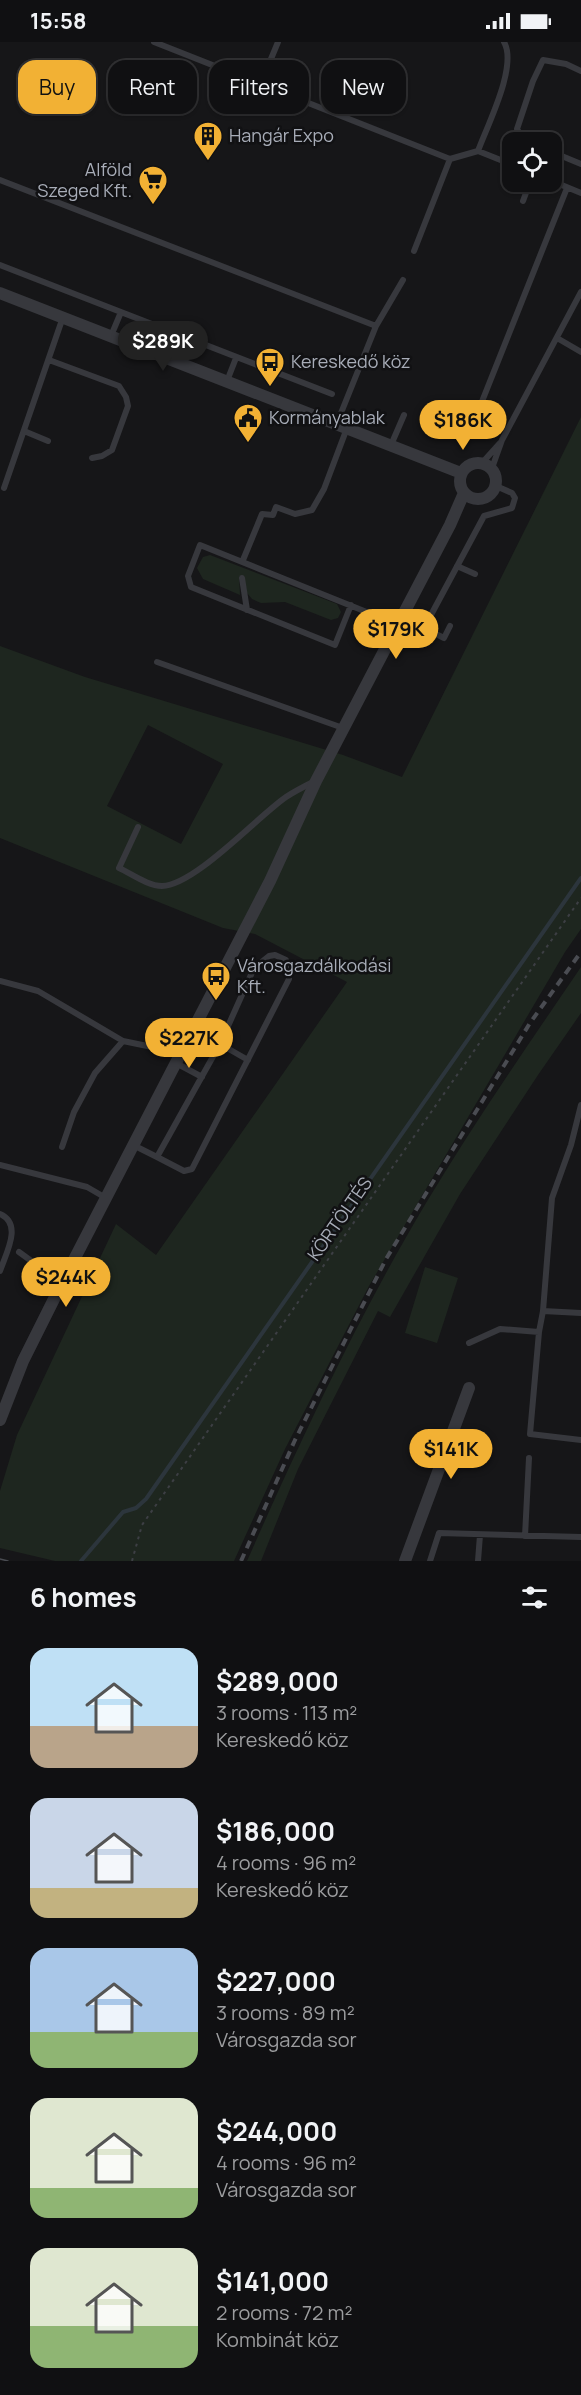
<!DOCTYPE html>
<meta charset="utf-8">
<style>
:root{--surface:#101012;--page:#1e1e20;--text:#f1f3f6;--muted:#9c9d9f;--line:#303032;--accent:#f2b134}
body{margin:0;font-family:Manrope,sans-serif;background:var(--page);color:var(--text);height:100vh;display:flex;flex-direction:column;font-size:22px;white-space:nowrap}
*{box-sizing:border-box;margin:0}
p{font-size:20px;color:var(--muted)}
.icon{flex:none;width:33px;height:33px;fill:none;stroke:currentColor;stroke-width:2;stroke-linecap:round;stroke-linejoin:round}
.map{position:relative;height:1519px;overflow:hidden}
.side{display:flex;flex-direction:column;background:var(--surface);flex:1}
.side>*{flex:none}
.top-card{position:absolute;left:18px;top:18px;width:546px;height:54px;display:flex;gap:12px}
.fabs{position:absolute;left:502px;top:90px;display:grid;gap:12px}
.fabs a{display:grid;place-items:center;width:60px;height:60px;border-radius:12px;background:var(--surface);box-shadow:0 2px 4px #0004,0 0 0 2px var(--line);font-size:30px}
.price{position:absolute;translate:-50% -51px;padding:0 14px;border-radius:21px;background:var(--accent);color:#111;font-size:20px;line-height:39px;filter:drop-shadow(0 2px 3px #0008)}
.price::after{content:'';position:absolute;left:50%;top:36px;width:18px;height:14px;margin-left:-9px;background:inherit;clip-path:polygon(0 0,100% 0,50% 100%)}
.price.selected{background:#222;color:#fff}
ul{padding:0;list-style:none}
li{display:flex;align-items:center;gap:18px;height:150px;padding:0 30px}
li span{display:grid;place-items:center;flex:none;width:168px;height:120px;border-radius:18px;color:#555}
li>.icon{margin-inline-start:auto}
span .icon{width:72px;height:72px;fill:#fffc;stroke-width:1}
li b{font-size:26px}
h2{display:flex;justify-content:space-between;align-items:center;height:72px;padding:0 30px;font-size:26px}
.pill{padding:0 21px;border-radius:18px;background:var(--surface);box-shadow:0 2px 4px #0004,0 0 0 2px var(--line);font-size:21px;line-height:54px}
.pill.selected{background:var(--accent);color:#111}
.status{display:flex;justify-content:space-between;align-items:center;height:42px;padding:0 30px;background:var(--surface);direction:ltr}
.status svg{height:16px;fill:currentColor}
.map>svg:first-child{display:block}
</style>
<div class="status"><b>15:58</b><svg viewBox="0 0 49 12"><path d="M0 12V9h3v3zM5 12V6h3v6zM10 12V3h3v9zM15 12V0h3v12zM26 1h20v11H26zM47 4h2v5h-2z"/></svg></div>
<div class="map">
<svg width="581" height="1519" viewBox="0 0 581 1519">
<rect width="100%" height="100%" fill="#161618"/>
<path fill="#1e261f" fill-rule="evenodd" d="M581,375V887L565,910L369,1244L285,1407L234,1519H55L0,1506V1449L17,1393L116,1182L156,1213L347,940L255,892L223,886L0,796V604L85,635L343,713L402,735ZM148,683L223,722L181,802L107,764Z
M210,513L337,562L341,570L338,576L331,578L285,560L261,561L252,557L247,551L244,534H239L240,553L203,537L197,526L203,515Z
M581,925V971L538,1033L460,1152L390,1275L378,1269L298,1427L261,1519H247C300,1399 359,1273 426,1161C474,1081 528,1003 581,925Z
M425,1225L458,1236L437,1301L405,1291Z"/>
<g fill="none" stroke-linecap="round" stroke-linejoin="round">
<path stroke="#2c353c" stroke-width="4" d="M81,1519L123,1470L136,1466L146,1457L581,836"/>
<path stroke="#3d3f44" stroke-width="2" stroke-dasharray="3 4.5" stroke-linecap="butt" d="M132,1519L142,1483L581,856"/>
<path stroke="#37383d" stroke-width="6" d="M154,0L450,117L478,109C487,84 518,24 504,0
M261,41L278,0
M530,100L524,98L517,87L533,39L543,18L566,22L581,29
M478,109L513,123
M552,110L581,122
M0,138L376,284L403,238
M552,139L581,151
M523,159L530,140
M414,209L450,117
M0,223L332,352
M111,294L121,270
M557,296L581,310
M49,318L119,344L126,355L128,364L112,408L102,414L92,416
M227,339L236,316
M479,367L567,146
M337,381L376,284
M24,389L48,399
M391,403L404,373
M482,421L500,401
M492,426L502,398L581,250
M4,446L63,275
M243,518L262,472L273,473L276,465L295,472L312,468L324,447L347,386
M457,524L475,532
M242,536L247,568
M351,563L335,603L191,545L188,534L200,503L384,577L397,583
M401,575L424,586L484,474L512,466L515,456L512,451L496,444
M424,586L444,596L450,584
M157,620L343,686
M138,785L119,826C132,832 148,844 162,844C195,843 257,775 286,755C295,749 305,744 315,739
M275,913L286,918L289,937L192,1127L184,1129L157,1115L220,1002L254,926L269,914Z
M0,939L38,949L123,999L157,1006L179,1014
M220,1002L248,1018
M176,1021L202,1035
M581,1063L571,1103L552,1156L543,1269L581,1271
M133,1103L157,1115
M62,1105L74,1070L95,1031L123,999
M0,1123L87,1145L106,1156
M0,1172C23,1182 6,1211 0,1229
M19,1210L45,1229L63,1237
M539,1290L530,1392L581,1398
M469,1301L500,1287L539,1290L543,1269
M525,1494L529,1416
M430,1519L439,1491L581,1495
M478,1519L480,1493"/>
<path stroke="#37383d" stroke-width="12" d="M0,251L461,431
M460 439a18 18 0 1 1 36 0a18 18 0 1 1-36 0Z
M0,1378L23,1319L64,1237L270,839L316,739L450,483L464,451
M405,1519L469,1346"/>
<path stroke="#4a4c52" stroke-width="1.5" d="M0,1517L8,1519"/>
<path stroke="#4a4c52" stroke-width="4" stroke-dasharray="8 6" stroke-linecap="butt" d="M241,1519L295,1398L386,1217L530,981L581,910"/>
</g>
<defs>
<g id="building-pin" transform="scale(1.5)"><path d="M0 17L-7.5 6A9.5 9.5 0 1 1 7.5 6Z" fill="#f2b134" stroke="#111113"/><path d="M-4-6H4V6H1V3H-1V6H-4ZM-2.5-4.3h1.7v1.8h-1.7ZM.8-4.3h1.7v1.8H.8ZM-2.5-1h1.7V.8h-1.7ZM.8-1h1.7V.8H.8Z" fill="#111"/></g>
<g id="supermarket-pin" transform="scale(1.5)"><path d="M0 17L-7.5 6A9.5 9.5 0 1 1 7.5 6Z" fill="#f2b134" stroke="#111113"/><path d="M-6-5.5h2.5l.6 2H6L4.5 2H-2.5L-4.4-4H-6ZM-1.5 3.2a1.3 1.3 0 1 0 .1 0ZM3 3.2a1.3 1.3 0 1 0 .1 0Z" fill="#111"/></g>
<g id="bus-pin" transform="scale(1.5)"><path d="M0 17L-7.5 6A9.5 9.5 0 1 1 7.5 6Z" fill="#f2b134" stroke="#111113"/><path d="M-5-6H5V4H4V6H2V4H-2V6H-4V4H-5ZM-3.5-4V0h7V-4ZM-3.5 1.2v1.5H-2V1.2ZM2 1.2v1.5H3.5V1.2Z" fill="#111"/></g>
<g id="civic-pin" transform="scale(1.5)"><path d="M0 17L-7.5 6A9.5 9.5 0 1 1 7.5 6Z" fill="#f2b134" stroke="#111113"/><path d="M-.6-6.5H3V-4.5H.6V-3L4-1V1h2V6H-6V1h2V-1L-.6-3ZM-1.2 2.5V6h2.4V2.5Z" fill="#111"/></g>
</defs>
<g fill-rule="evenodd">
<use href="#building-pin" x="208" y="94"/>
<use href="#supermarket-pin" x="153" y="138"/>
<use href="#bus-pin" x="270" y="320"/>
<use href="#civic-pin" x="248" y="376"/>
<use href="#bus-pin" x="216" y="934"/>
</g>
<g text-anchor="middle" stroke-width="5" stroke-linejoin="round" paint-order="stroke">
<g font-size="18" fill="#a8adb8" stroke="#111113" text-anchor="start">
<text x="229" y="100">Hangár Expo</text>
<text x="132" y="134" text-anchor="end">Alföld<tspan x="132" dy="21">Szeged Kft.</tspan></text>
<text x="291" y="326">Kereskedő köz</text>
<text x="269" y="382">Kormányablak</text>
<text x="237" y="930">Városgazdálkodási<tspan x="237" dy="21">Kft.</tspan></text>
</g>
<g font-size="18" fill="#a8adb8" stroke="#111113">
<text transform="translate(340 1177) rotate(-55)" y="6">KÖRTÖLTÉS</text>
</g>
</g>
</svg>
<div class="fabs">
<a><svg class="icon" aria-label="locate" viewBox="0 0 24 24"><circle cx="12" cy="12" r="6"/><path d="M12 2v4M12 18v4M2 12h4M18 12h4"/></svg></a>
</div>
<b class="price selected" style="left:163px;top:330px">$289K</b>
<b class="price" style="left:463px;top:409px">$186K</b>
<b class="price" style="left:396px;top:618px">$179K</b>
<b class="price" style="left:189px;top:1027px">$227K</b>
<b class="price" style="left:66px;top:1266px">$244K</b>
<b class="price" style="left:451px;top:1438px">$141K</b>
<div class="top-card">
<a class="pill selected">Buy</a>
<a class="pill">Rent</a>
<a class="pill">Filters</a>
<a class="pill">New</a>
</div>
</div>
<section class="side">
<h2>6 homes<svg class="icon" aria-label="filters" viewBox="0 0 24 24"><path d="M4 7h16M4 17h16"/><circle cx="9" cy="7" r="2"/><circle cx="15" cy="17" r="2"/></svg></h2>
<ul>
<li><span style="background:linear-gradient(#bfe0f5 65%,#b9a48a 0)"><svg class="icon" aria-label="home" viewBox="0 0 24 24"><path d="M3 11l9-7 9 7M6 9v11h12V9"/></svg></span><div><b>$289,000</b><p>3 rooms · 113 m²</p><p>Kereskedő köz</p></div></li>
<li><span style="background:linear-gradient(#c9d6e8 75%,#c2b280 0)"><svg class="icon" aria-label="home" viewBox="0 0 24 24"><path d="M3 11l9-7 9 7M6 9v11h12V9"/></svg></span><div><b>$186,000</b><p>4 rooms · 96 m²</p><p>Kereskedő köz</p></div></li>
<li><span style="background:linear-gradient(#a9c7e8 70%,#8fb573 0)"><svg class="icon" aria-label="home" viewBox="0 0 24 24"><path d="M3 11l9-7 9 7M6 9v11h12V9"/></svg></span><div><b>$227,000</b><p>3 rooms · 89 m²</p><p>Városgazda sor</p></div></li>
<li><span style="background:linear-gradient(#dfe7d0 75%,#8fb573 0)"><svg class="icon" aria-label="home" viewBox="0 0 24 24"><path d="M3 11l9-7 9 7M6 9v11h12V9"/></svg></span><div><b>$244,000</b><p>4 rooms · 96 m²</p><p>Városgazda sor</p></div></li>
<li><span style="background:linear-gradient(#dfe7d0 65%,#8fb573 0)"><svg class="icon" aria-label="home" viewBox="0 0 24 24"><path d="M3 11l9-7 9 7M6 9v11h12V9"/></svg></span><div><b>$141,000</b><p>2 rooms · 72 m²</p><p>Kombinát köz</p></div></li>
</ul>
</section>
